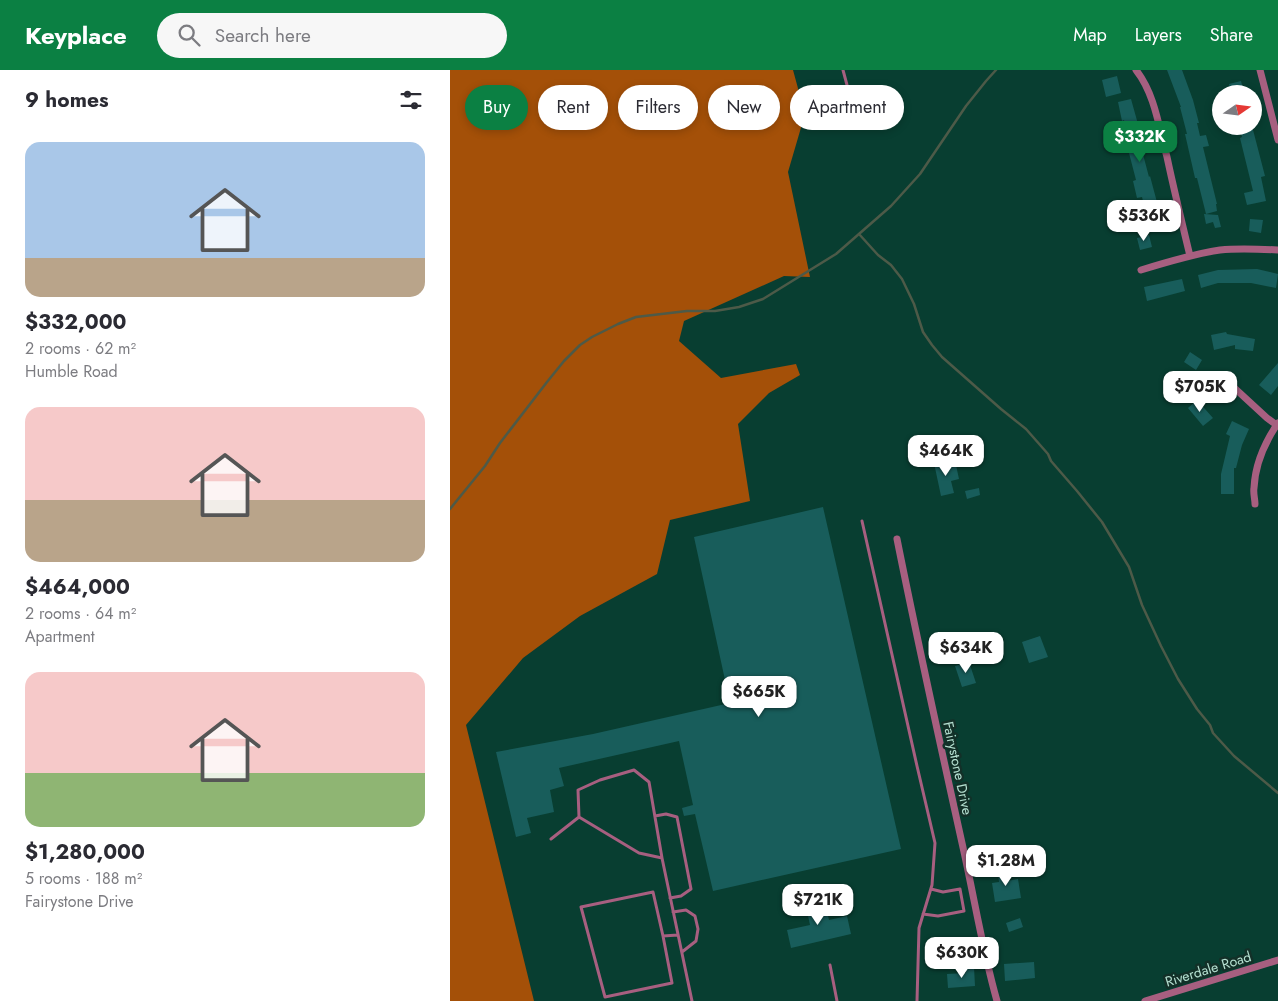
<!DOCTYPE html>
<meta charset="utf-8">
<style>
:root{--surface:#fff;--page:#f7f7f7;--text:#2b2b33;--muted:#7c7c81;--accent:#0b8043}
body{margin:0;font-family:Jost,sans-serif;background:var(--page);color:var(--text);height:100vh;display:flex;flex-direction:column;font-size:19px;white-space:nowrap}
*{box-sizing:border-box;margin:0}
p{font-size:16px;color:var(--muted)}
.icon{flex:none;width:28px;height:28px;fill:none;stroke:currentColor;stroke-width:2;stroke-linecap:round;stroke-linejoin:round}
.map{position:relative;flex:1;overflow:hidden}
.side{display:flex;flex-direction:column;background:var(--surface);width:450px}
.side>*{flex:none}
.top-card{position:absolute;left:15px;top:15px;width:475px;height:45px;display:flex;gap:10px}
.needle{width:32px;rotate:76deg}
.buttons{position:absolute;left:762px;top:15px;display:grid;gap:10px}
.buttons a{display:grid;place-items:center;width:50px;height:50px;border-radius:50%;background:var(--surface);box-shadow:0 2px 8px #0003;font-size:25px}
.price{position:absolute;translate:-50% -42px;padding:0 11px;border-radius:10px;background:#fff;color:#222;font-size:16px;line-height:32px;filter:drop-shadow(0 1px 2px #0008)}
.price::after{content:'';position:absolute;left:50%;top:30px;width:15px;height:11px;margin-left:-8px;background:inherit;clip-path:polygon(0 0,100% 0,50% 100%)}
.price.selected{background:var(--accent);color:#fff}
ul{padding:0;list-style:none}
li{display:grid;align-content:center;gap:10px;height:265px;padding:0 25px}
li span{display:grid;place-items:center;height:155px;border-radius:15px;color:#555}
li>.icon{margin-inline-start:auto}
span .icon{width:90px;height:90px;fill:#fffc;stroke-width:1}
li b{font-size:21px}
h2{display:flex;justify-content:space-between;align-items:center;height:60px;padding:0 25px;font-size:21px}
.chip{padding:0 18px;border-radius:22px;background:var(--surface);box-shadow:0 2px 8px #0003;font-size:18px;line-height:45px}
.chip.selected{background:var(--accent);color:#fff}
header{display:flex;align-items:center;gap:30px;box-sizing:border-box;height:70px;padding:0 25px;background:var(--accent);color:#fff}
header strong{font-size:24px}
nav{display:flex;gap:28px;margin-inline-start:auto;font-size:18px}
.search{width:350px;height:45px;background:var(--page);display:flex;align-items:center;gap:12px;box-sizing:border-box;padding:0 18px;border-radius:28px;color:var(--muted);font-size:19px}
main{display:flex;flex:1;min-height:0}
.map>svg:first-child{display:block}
</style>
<header>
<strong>Keyplace</strong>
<div class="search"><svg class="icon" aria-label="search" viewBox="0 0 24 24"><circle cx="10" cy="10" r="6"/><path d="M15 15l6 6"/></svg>Search here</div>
<nav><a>Map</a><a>Layers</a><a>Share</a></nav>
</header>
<main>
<section class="side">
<h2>9 homes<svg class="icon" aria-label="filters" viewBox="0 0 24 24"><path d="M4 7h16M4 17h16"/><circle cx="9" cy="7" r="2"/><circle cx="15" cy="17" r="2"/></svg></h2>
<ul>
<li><span style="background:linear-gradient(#a9c7e8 75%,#b9a48a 0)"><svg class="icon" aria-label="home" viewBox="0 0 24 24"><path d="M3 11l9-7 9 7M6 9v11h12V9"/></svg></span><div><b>$332,000</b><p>2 rooms · 62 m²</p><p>Humble Road</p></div></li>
<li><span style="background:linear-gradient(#f6c9c9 60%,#b9a48a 0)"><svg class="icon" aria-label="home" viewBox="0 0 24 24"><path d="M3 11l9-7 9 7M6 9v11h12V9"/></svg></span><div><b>$464,000</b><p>2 rooms · 64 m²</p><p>Apartment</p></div></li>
<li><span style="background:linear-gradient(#f6c9c9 65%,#8fb573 0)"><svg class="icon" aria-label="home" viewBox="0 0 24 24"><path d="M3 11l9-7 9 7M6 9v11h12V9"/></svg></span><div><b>$1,280,000</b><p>5 rooms · 188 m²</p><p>Fairystone Drive</p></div></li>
</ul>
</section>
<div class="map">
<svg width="828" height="931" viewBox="0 0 828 931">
<rect width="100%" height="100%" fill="#083e31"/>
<path fill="#a45008" d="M0,0H343L355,44L338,102L360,207L334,206L234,251L229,271L271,308L346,294L350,305L319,323L288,354L300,431L220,450L207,504L130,546L73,588L16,655L84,931H0Z"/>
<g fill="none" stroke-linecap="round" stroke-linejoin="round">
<path stroke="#4d5a48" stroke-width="2.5" d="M409,164L428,185L441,195L452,209L464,234L473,262L482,275L492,287L551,339L576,359L598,384L601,391L627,421L652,452L679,497L692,535L711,576L728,609L747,639L760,655L763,663L784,686L828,723
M0,439L35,396L50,373L97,312L114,291L130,275L142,267L168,254L186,247L237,241H265L289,237L313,229L386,184L441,136L470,104L516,36L536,11L546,0"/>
</g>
<path fill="#185d5b" d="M717,0H732L743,30L749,53H747L750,66L756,65L759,76L753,77L767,134H766L767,141L756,144L747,108H745L735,64H737L730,37H731Z
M667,6L671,23L656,27L652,10Z
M791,11L794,23L781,24L779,14Z
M681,29L693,72L690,73L699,107L700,106L712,151L699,154L692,127L687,128L683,111L686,110L679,83H682L674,50L672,51L668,32Z
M789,56H802L815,106L811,107L816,131L797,135L794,123L803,121L790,68L792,67Z
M754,144L768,145L771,157L765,158L763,152L756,154Z
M800,149L813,150L811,163L799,161Z
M699,165L702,177L690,180L687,168Z
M807,199L828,204L826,218L801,213H768L751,218L748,205L768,200Z
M732,209L735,221L697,231L694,217Z
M776,262L777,264L805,269L803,281L785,279V275L764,280L761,265Z
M740,282L752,290L746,300L734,292Z
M828,293V316L821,325L809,315Z
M742,306L747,324L734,327L729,309Z
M747,330L763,348L753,356L738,338Z
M782,351L799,359L792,375L786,398H784V424H771V404L780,366L776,364Z
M498,390L500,397L506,395L509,409L501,411L504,423L491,426L484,393Z
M529,418L530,425L517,429L515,421Z
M373,437L451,779L263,821L245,744L234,746L232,738L243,735L229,671L109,698L114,716L100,720L104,742L77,748L81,763L66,767L46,682L143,664L280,633L244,467Z
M590,566L598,587L579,593L572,572Z
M519,592L526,613L512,617L505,596Z
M554,795L557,811L568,809L571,828L545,832L542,813L549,812L547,797Z
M374,828L379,850L397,846L401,864L341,878L337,860L360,855L355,832Z
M570,848L573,857L559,862L556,853Z
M584,892L585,908L555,911L554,894Z
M516,897H524L525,916L498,918L497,904L516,903Z"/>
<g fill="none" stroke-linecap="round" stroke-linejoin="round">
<path stroke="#a75f80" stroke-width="3" d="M393,0L397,15
M412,451L467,696L485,773L482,815L469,858L467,931
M184,700L199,712L212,788L189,783L129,747L128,720L150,710Z
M205,746L216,744L227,747L241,819L231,826L220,828
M101,769L129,747
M212,788L242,931
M223,842L236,840L245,846L248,859L246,871L232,882
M473,844L488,846L514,841L510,819L493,822L481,819
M213,866L222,913L155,927L131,837L203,822L213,866L228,865
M380,895L387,931"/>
<path stroke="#a75f80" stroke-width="7" d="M686,0C705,24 709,58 717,87C724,120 732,153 740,186
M810,0L828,70
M691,200C717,192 743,184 770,180C789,178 809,179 828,180
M779,313L817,348L828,356
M805,434C805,429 803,423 804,418C805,395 815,372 828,353
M447,469C468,574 491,678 514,782C525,832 533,882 547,931
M695,931L828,890"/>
</g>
<g text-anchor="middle" stroke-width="5" stroke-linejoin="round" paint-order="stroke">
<g font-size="14" fill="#b5e0d1" stroke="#133028">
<text transform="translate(508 698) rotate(78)" y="5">Fairystone Drive</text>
<text transform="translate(758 899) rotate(-17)" y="5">Riverdale Road</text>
</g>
</g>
</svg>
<div class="buttons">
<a><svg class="needle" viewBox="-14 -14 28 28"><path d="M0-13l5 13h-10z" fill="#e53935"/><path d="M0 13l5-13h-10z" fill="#7c7c81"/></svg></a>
</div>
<b class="price selected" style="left:690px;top:93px">$332K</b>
<b class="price" style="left:694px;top:172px">$536K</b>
<b class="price" style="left:750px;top:343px">$705K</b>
<b class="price" style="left:496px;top:407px">$464K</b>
<b class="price" style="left:516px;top:604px">$634K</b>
<b class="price" style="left:309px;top:648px">$665K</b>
<b class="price" style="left:556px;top:817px">$1.28M</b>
<b class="price" style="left:368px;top:856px">$721K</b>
<b class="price" style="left:512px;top:909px">$630K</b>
<div class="top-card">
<a class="chip selected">Buy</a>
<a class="chip">Rent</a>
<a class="chip">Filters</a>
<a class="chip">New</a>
<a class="chip">Apartment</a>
</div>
</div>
</main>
